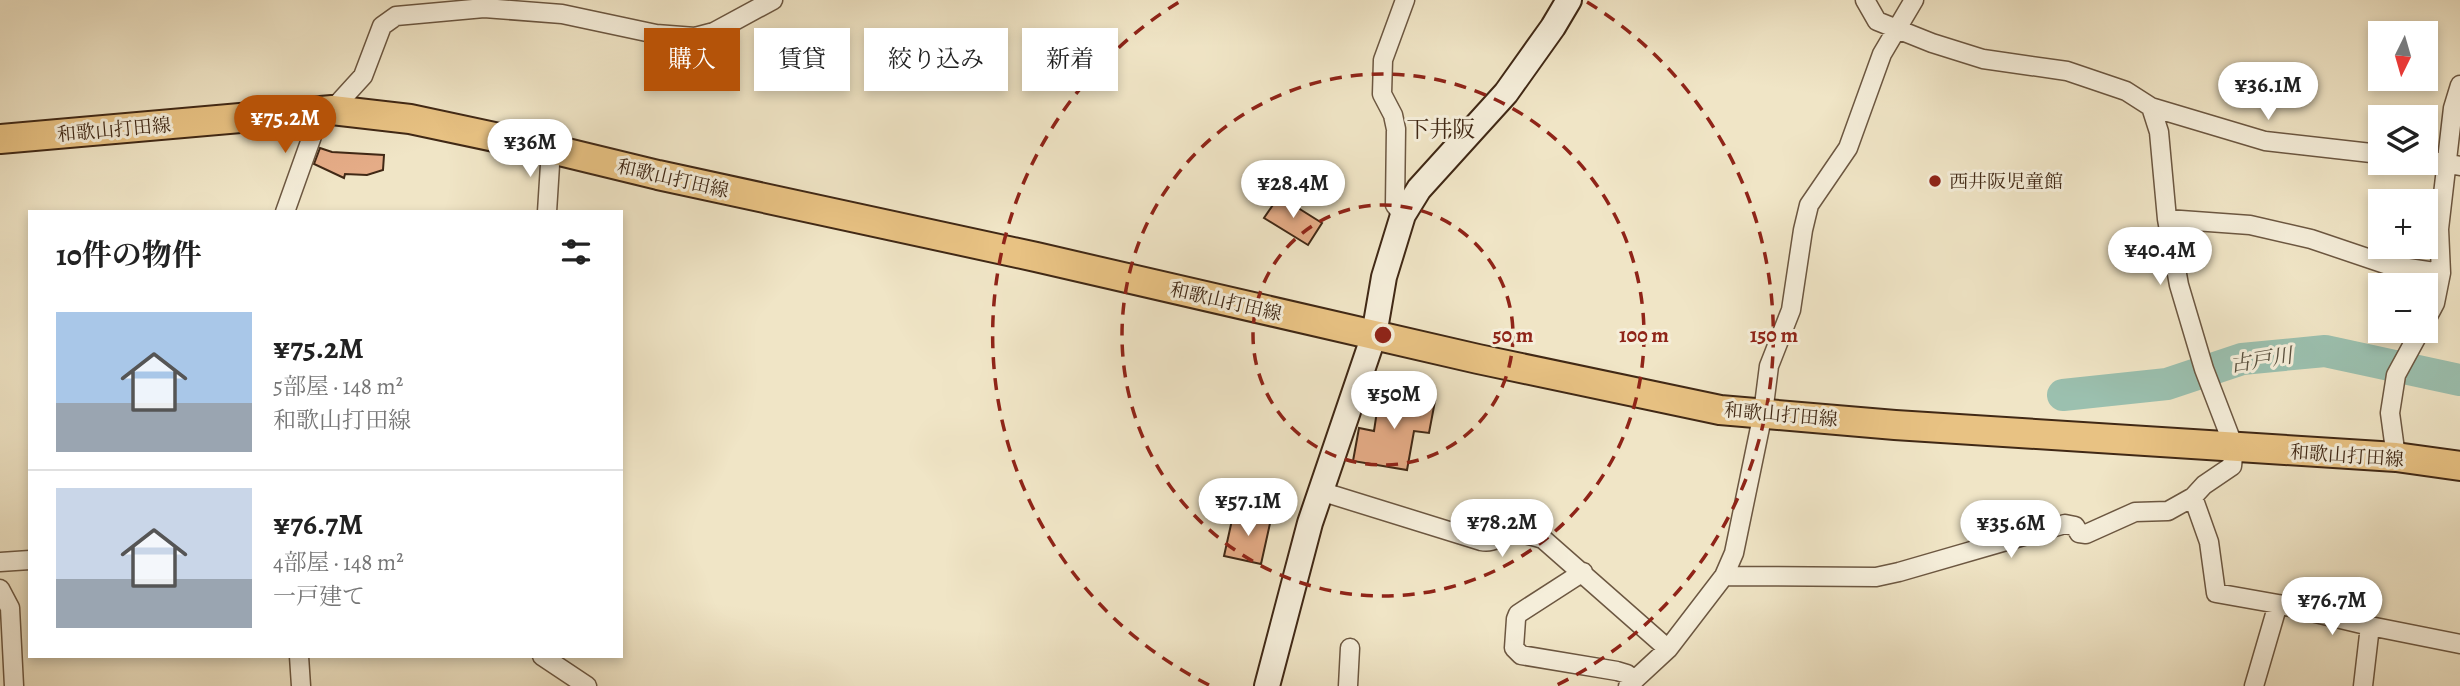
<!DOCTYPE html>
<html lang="ja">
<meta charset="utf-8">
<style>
:root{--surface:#fff;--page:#f6f6f6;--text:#222;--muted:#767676;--line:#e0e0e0;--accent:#b45309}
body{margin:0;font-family:Alegreya,"Noto Serif JP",serif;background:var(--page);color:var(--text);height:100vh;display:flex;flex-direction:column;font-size:26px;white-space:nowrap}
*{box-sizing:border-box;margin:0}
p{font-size:23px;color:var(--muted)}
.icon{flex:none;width:38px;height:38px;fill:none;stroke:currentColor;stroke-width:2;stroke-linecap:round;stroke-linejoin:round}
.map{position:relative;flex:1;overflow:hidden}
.sheet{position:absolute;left:28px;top:210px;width:595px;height:448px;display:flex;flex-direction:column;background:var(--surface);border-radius:0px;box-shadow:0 4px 10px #0003}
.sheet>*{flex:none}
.top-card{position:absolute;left:644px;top:28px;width:665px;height:63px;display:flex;gap:14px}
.needle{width:46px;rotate:185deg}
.tools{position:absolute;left:2368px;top:21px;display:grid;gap:14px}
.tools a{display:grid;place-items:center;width:70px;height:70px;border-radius:0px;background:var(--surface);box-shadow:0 4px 10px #0003;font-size:35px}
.price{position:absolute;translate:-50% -60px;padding:0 16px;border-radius:24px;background:#fff;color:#222;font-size:23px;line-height:46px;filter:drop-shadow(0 2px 4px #0008)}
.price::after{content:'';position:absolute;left:50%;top:42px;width:21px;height:16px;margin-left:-10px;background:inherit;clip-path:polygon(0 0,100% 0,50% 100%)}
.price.current{background:var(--accent);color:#fff}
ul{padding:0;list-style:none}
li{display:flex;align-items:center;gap:21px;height:175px;padding:0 28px}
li+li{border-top:2px solid var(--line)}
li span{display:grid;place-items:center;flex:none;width:196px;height:140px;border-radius:0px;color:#555}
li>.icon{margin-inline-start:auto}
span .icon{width:84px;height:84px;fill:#fffc;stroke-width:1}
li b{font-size:30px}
h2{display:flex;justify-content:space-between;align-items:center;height:84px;padding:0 28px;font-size:30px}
.chip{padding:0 24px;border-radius:0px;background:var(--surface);box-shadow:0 4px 10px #0003;font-size:24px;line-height:63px}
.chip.current{background:var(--accent);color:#fff}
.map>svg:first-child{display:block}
</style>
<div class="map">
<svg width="2460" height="686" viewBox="0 0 2460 686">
<rect width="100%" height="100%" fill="#f0e5c6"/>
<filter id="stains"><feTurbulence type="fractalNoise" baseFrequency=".00286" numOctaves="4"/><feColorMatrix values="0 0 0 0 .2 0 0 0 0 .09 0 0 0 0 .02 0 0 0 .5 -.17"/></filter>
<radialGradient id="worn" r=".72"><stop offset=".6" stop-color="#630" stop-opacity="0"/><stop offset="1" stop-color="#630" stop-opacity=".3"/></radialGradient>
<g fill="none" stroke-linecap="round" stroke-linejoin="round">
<path stroke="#9bc0af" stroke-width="32" d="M2063,395L2167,384L2242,359L2325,351L2460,380"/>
</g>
<path fill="#e5ac87" stroke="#402815" stroke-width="2" d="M320,148L332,152L384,155L383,170L367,175L345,174L344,178L314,164Z
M1279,196L1322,223L1308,245L1264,218Z
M1380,391L1435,401L1429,433L1414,431L1407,470L1353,461L1359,428L1374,431Z
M1234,511L1271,519L1261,564L1224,556Z"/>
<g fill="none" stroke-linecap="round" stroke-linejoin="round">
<g stroke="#6c5741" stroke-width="21">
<path id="minor" d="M1865,0L1877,21L1932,43L1983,59L2067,71L2126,91L2151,107L2265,141L2380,154
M332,110L363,76L382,26L396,16L484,8L562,14L656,34L695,37L714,32L773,0
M2426,160L2460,166
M285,212L321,111
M547,212L551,149
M1403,215L1395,205L1396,129L1393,115L1382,94L1383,60L1405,0
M2167,219L2250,225L2311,239L2388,265L2441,273
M2426,320L2435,303L2441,273L2439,229L2453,108L2460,85
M2396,457L2390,413L2396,375L2420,331
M1320,491L1481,541C1493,543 1497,538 1508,534C1519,531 1532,536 1543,539L1668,649
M2193,497L2209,542L2216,593L2278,604L2254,686
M0,562L30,560
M1583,572L1518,614L1516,619L1514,648L1521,655L1617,671L1627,674L1634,681
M1724,576L1876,577L1899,572L2065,524L2075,526L2079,533L2086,534L2135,512L2168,511L2193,497L2204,485L2232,466L2234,447L2204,369L2179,285L2167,219L2159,132L2151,107
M0,589L10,608L14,686
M2278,604L2370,626L2363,686
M2370,626L2460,644
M299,656L301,686
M542,656L587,686
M1348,686L1350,648
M1628,686L1668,649L1724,576L1734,553L1763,413L1769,366L1791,310L1803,230L1809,205L1848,148L1882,54L1914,0"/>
</g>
<g stroke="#402815" stroke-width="28">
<path id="secondary" d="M1267,686L1310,523L1374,335L1384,277L1403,215L1419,189L1506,93L1553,27L1569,0"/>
</g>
<g stroke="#402815" stroke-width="32">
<path id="primary" d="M0,139L332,110L410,119L551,149L658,175L1036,257L1478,359L1720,410L1895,425L2396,457L2460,466"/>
</g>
<use href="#minor" stroke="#f5eeda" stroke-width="18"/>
<use href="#secondary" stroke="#f5eeda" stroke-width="24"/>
<use href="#primary" stroke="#e8c283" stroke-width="28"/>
</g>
<g fill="none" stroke="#8f2418" stroke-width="3.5" stroke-dasharray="12 9">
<circle cx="1383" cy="335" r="130"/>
<circle cx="1383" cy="335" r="261"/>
<path d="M1209 685A391 391 0 0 1 1179 2M1587 2A391 391 0 0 1 1557 685"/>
</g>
<circle fill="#8f2418" stroke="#f5eeda" stroke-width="2.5" cx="1935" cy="181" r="7"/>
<g text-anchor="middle" stroke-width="6" stroke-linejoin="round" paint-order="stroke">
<g font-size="19" fill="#402815" stroke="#f5eeda">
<text transform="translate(114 129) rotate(-5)" y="7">和歌山打田線</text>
<text transform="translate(673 178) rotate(13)" y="7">和歌山打田線</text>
<text transform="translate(1226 301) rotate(13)" y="7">和歌山打田線</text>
<text transform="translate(1781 414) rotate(5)" y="7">和歌山打田線</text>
<text transform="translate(2347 455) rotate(4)" y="7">和歌山打田線</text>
</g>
<g font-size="19" fill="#402815" stroke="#f5eeda" text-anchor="start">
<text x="1949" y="188">西井阪児童館</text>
</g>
<g font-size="21" font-style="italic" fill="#574e3c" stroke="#f5eeda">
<text transform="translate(2261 360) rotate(-9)" y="7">古戸川</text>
</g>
<g font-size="23" fill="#402815" stroke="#f5eeda">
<text x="1441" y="137">下井阪</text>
</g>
</g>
<circle cx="1383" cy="335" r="10" fill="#8f2418" stroke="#f5eeda" stroke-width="3.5"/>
<g font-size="21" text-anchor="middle" font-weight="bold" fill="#8f2418" stroke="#f5eeda" stroke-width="6" stroke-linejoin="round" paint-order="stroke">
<text x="1513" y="342">50 m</text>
<text x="1644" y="342">100 m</text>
<text x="1774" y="342">150 m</text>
</g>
<rect width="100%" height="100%" filter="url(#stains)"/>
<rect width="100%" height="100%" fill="url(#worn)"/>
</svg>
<div class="tools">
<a><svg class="needle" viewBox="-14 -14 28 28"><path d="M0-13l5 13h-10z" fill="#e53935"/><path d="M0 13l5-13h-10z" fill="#767676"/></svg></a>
<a><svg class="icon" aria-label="layers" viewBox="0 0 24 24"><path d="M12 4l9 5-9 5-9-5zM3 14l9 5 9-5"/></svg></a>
<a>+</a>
<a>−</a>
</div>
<b class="price" style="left:2268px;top:122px">¥36.1M</b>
<b class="price current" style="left:285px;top:155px">¥75.2M</b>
<b class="price" style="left:530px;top:179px">¥36M</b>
<b class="price" style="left:1293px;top:220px">¥28.4M</b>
<b class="price" style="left:2160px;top:287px">¥40.4M</b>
<b class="price" style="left:1394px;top:431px">¥50M</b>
<b class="price" style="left:1248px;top:538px">¥57.1M</b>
<b class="price" style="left:1502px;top:559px">¥78.2M</b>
<b class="price" style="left:2011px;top:560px">¥35.6M</b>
<b class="price" style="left:2332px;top:637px">¥76.7M</b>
<div class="top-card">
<a class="chip current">購入</a>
<a class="chip">賃貸</a>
<a class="chip">絞り込み</a>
<a class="chip">新着</a>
</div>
<section class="sheet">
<h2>10件の物件<svg class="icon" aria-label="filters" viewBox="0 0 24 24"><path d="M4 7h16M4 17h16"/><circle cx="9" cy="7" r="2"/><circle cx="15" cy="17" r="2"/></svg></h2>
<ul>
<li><span style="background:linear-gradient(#a9c7e8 65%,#9aa5b1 0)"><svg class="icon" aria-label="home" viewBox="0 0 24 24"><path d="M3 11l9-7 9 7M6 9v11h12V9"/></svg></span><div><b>¥75.2M</b><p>5部屋 · 148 m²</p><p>和歌山打田線</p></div></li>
<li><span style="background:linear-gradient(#c9d6e8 65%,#9aa5b1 0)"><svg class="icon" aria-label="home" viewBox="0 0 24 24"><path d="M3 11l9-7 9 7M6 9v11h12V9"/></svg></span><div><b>¥76.7M</b><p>4部屋 · 148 m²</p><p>一戸建て</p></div></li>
</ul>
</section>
</div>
